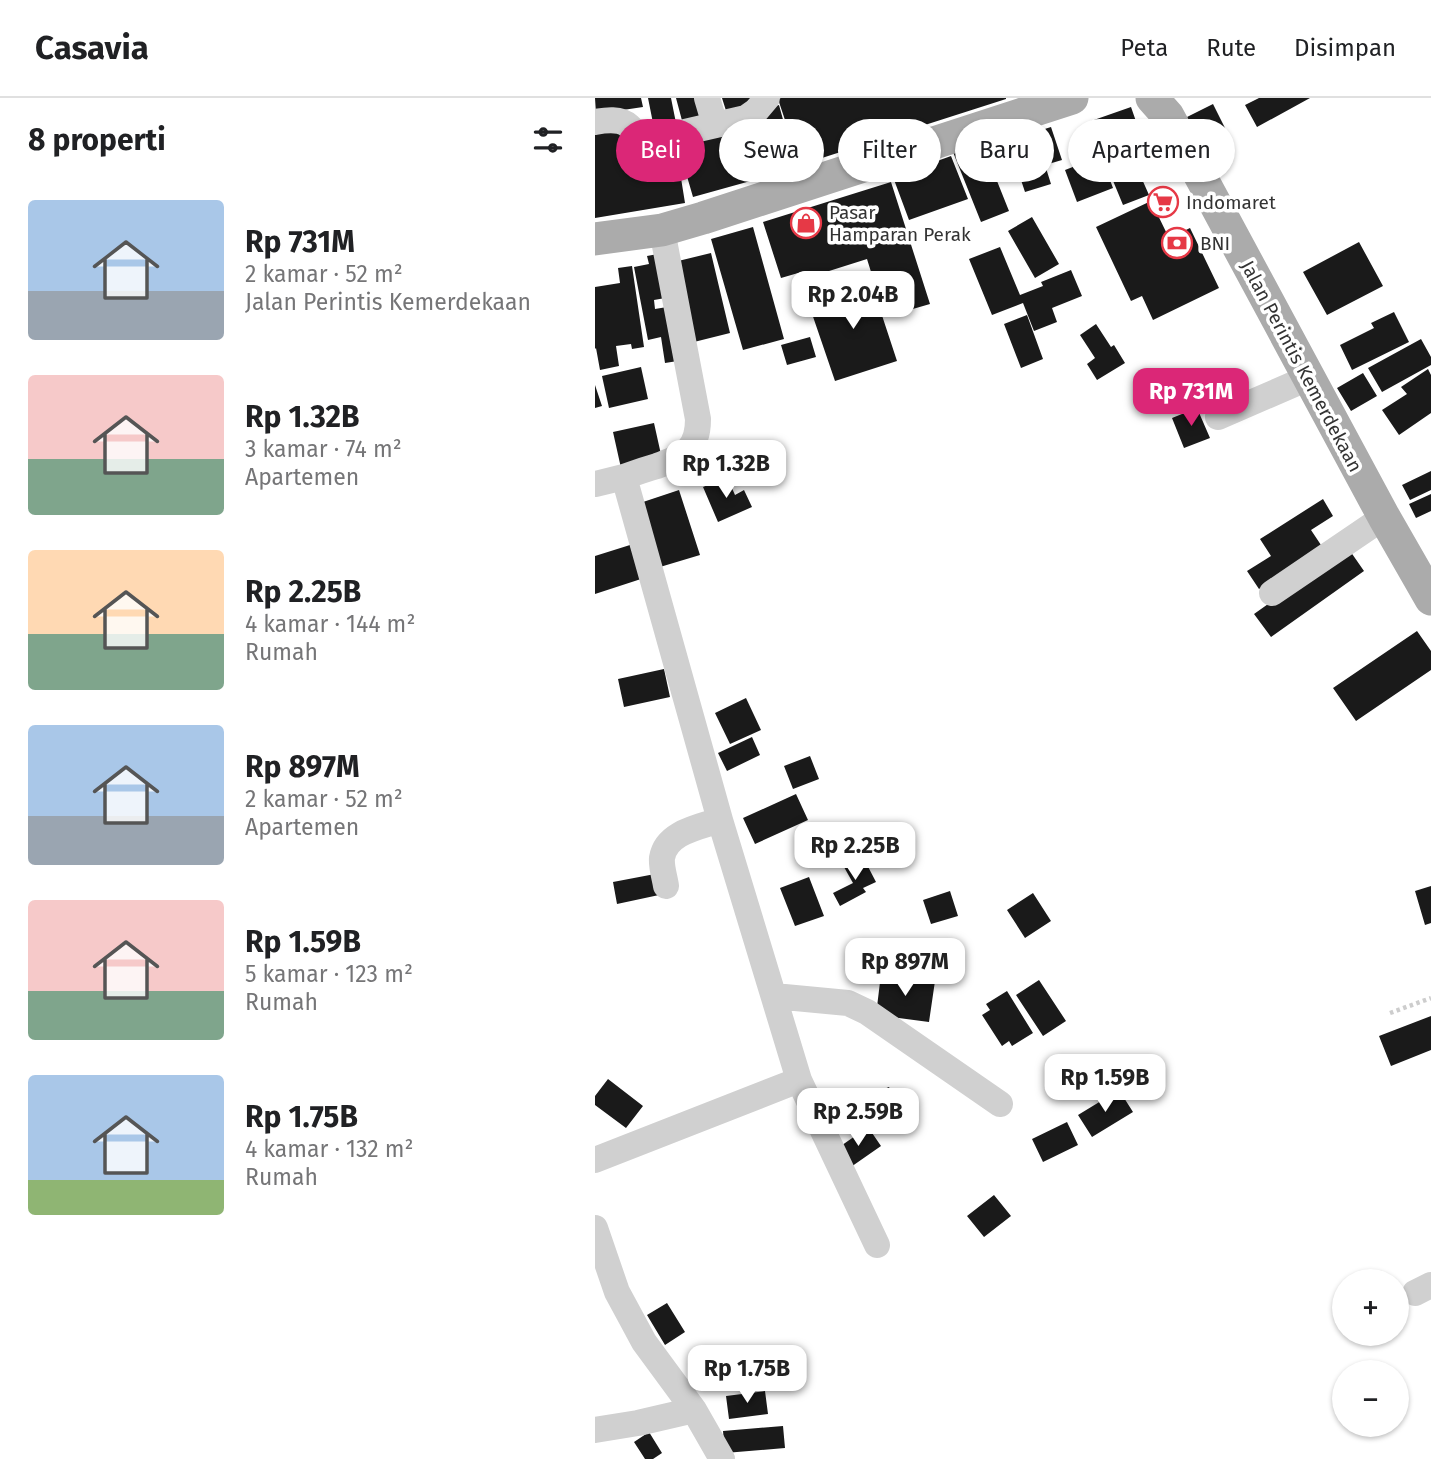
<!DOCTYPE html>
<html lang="id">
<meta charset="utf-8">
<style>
:root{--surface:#fff;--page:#f6f6f6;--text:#202124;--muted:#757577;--line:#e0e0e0;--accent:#db2777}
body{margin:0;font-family:"Fira Sans",sans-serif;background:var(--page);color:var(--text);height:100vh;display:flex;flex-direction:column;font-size:26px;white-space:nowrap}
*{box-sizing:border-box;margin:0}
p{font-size:23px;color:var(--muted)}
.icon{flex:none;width:38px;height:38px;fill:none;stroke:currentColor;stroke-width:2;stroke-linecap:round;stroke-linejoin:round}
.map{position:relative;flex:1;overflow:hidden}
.side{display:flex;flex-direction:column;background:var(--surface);width:595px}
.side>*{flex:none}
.top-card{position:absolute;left:21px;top:21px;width:665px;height:63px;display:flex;gap:14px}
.fabs{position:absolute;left:737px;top:1171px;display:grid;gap:14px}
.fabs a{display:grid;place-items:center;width:77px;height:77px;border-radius:50%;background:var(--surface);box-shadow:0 2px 5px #0004;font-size:35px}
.price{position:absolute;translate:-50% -60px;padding:0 16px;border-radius:14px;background:#fff;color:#222;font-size:23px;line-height:46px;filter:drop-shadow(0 2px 4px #0008)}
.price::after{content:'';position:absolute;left:50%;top:42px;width:21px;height:16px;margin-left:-10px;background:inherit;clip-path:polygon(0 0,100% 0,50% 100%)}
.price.active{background:var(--accent);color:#fff}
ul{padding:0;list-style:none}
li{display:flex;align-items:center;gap:21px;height:175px;padding:0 28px}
li span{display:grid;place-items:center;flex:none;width:196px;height:140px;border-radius:7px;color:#555}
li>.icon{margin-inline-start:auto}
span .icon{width:84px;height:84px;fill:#fffc;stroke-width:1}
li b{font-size:30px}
h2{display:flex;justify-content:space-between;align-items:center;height:84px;padding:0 28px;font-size:30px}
.tag{padding:0 24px;border-radius:32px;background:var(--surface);box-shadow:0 2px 5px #0004;font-size:24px;line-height:63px}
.tag.active{background:var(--accent);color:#fff}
header{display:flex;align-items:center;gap:42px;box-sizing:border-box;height:98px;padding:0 35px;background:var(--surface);border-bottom:2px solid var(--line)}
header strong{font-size:33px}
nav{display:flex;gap:38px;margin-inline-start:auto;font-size:24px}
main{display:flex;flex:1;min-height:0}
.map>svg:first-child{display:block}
</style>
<header>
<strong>Casavia</strong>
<nav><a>Peta</a><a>Rute</a><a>Disimpan</a></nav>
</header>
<main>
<section class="side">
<h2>8 properti<svg class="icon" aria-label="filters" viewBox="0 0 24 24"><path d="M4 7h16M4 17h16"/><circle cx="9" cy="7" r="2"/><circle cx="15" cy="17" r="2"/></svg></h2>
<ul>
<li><span style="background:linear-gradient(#a9c7e8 65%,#9aa5b1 0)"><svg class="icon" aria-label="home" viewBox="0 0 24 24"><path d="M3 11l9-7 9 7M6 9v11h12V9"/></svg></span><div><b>Rp 731M</b><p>2 kamar · 52 m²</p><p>Jalan Perintis Kemerdekaan</p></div></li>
<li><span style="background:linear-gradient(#f6c9c9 60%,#7fa58c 0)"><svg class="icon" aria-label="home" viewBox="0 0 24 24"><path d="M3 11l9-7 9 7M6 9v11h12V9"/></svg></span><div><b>Rp 1.32B</b><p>3 kamar · 74 m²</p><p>Apartemen</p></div></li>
<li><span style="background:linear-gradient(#ffd9b3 60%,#7fa58c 0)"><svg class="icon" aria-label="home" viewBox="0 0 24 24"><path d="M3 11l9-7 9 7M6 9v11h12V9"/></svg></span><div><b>Rp 2.25B</b><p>4 kamar · 144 m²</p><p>Rumah</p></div></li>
<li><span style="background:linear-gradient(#a9c7e8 65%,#9aa5b1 0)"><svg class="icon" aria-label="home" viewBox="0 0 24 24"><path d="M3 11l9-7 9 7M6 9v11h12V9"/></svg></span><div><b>Rp 897M</b><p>2 kamar · 52 m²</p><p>Apartemen</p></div></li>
<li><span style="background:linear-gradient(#f6c9c9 65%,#7fa58c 0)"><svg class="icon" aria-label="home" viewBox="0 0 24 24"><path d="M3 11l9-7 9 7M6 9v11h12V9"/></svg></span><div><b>Rp 1.59B</b><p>5 kamar · 123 m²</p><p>Rumah</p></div></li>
<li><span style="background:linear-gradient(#a9c7e8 75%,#8fb573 0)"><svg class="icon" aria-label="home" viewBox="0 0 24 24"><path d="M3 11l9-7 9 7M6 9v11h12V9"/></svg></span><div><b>Rp 1.75B</b><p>4 kamar · 132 m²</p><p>Rumah</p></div></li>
</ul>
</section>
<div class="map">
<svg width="836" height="1361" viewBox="0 0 836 1361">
<rect width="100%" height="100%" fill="#fff"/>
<path fill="#1a1a1a" d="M0,0H46L48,9L1,16Z
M53,0H76L82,30L60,35Z
M81,0H106L113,24L89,30Z
M127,0H157L133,19Z
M186,0H411V1L205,67L183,1Z
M664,0H715L662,29L650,7Z
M618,6L633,36L607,49L592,19Z
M184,7L200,65L182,70L184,75L98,99L82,44L166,12Z
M536,9L551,52L511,66L496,23Z
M31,27L36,55L81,49L90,105L0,120V32Z
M456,29L467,62L450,67L456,86L430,94L424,76L406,82L395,48Z
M386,43L414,113L386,124L358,54Z
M356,58L373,101L314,122L298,79Z
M506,58L518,90L482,104L470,72Z
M539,63L554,97L528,107L514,73Z
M296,84L335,206L290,219L272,161L212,180L210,173L186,180L168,124Z
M556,103L574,140L595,130L624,190L558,222L547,198L536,203L501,129Z
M437,119L464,166L440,180L413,133Z
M158,129L189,241L148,252L116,141Z
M764,144L788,188L732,217L708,174Z
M405,149L425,197L448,188L446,184L476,172L487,198L457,210L462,224L439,233L428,205L397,217L374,161Z
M68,155L76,199L59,202L60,211L78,208L89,262L70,265L66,239L53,242L39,169L54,166L52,158Z
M116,155L135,235L95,245L75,165Z
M37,168L49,249L37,251L36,246L21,248L24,268L5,272L1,250L0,251V189L25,185L23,170Z
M276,184L302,263L240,283L213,204Z
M799,214L814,244L757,272L745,247L779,230L776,225Z
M432,217L448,261L426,270L409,226Z
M501,226L516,249L519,247L530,265L502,282L492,266L500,260L485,237Z
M215,239L221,259L192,267L186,247Z
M826,241L836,259V267L787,294L773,270Z
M46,269L53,301L14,310L7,278Z
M833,271L836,277V315L804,337L787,312L812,296L806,289Z
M768,275L782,298L756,313L742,290Z
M0,287L7,308L0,310Z
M602,310L615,340L589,350L577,320Z
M59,325L67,361L26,370L18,334Z
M124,353L132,376L108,385L99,361Z
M836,373V392L815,402L807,387Z
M132,379L140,397L149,392L157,409L123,424L108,389Z
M84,392L105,457L65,469L45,405Z
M836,396V413L821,420L814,406Z
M728,401L738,418L716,432L728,450L664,491L652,473L676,458L665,441Z
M35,447L46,481L0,496V458Z
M753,450L769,473L676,539L659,516Z
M822,533L836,553V572L761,623L738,590Z
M69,571L75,599L29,609L23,581Z
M151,600L166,632L135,646L120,615Z
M157,639L165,657L132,673L123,655Z
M215,658L224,681L198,691L189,668Z
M201,696L213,722L160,746L148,720Z
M268,759L281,784L268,790L271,794L245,808L238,795L258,785L249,769Z
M60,776L64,797L22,806L18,784Z
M214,779L229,818L200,828L185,790Z
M836,788V825L830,827L820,793Z
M355,793L363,818L336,826L328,802Z
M438,795L456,823L430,840L412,812Z
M286,876L340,883L334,924L281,917Z
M444,882L471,923L448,938L421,897Z
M412,893L438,935L417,948L414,943L407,948L387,917L395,912L391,906Z
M836,918V952L796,968L784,938Z
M13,981L48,1008L31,1030L0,1007V998Z
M294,989L305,1013L274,1026L264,1001Z
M524,992L538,1014L497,1039L483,1017Z
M472,1024L483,1047L448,1064L437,1041Z
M273,1029L286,1048L253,1071L240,1052Z
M399,1097L416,1118L389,1139L372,1118Z
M72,1205L90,1234L70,1247L52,1217Z
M170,1293L173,1316L134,1321L131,1298Z
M188,1328L190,1350L130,1355L128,1333Z
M54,1334L67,1355L58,1361H50L39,1344Z"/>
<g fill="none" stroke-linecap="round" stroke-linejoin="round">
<path stroke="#cdcdcd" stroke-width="4.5" stroke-dasharray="3.5 3.5" stroke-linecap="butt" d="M795,915L836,900"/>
<path stroke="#d0d0d0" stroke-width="26" d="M112,0L120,27
M0,24C11,22 25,20 34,28C41,34 41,40 51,43L151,20L161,13L172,0
M623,319L713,280
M29,379C40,375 51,371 62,368C89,358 103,352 103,321L67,132
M0,386L29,379L125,722L204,982L282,1147
M677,495L789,419
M71,788C70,780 66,769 67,760C71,734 105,729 125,722
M179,898L253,905L272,914L405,1006
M0,1062L204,982
M0,1130L22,1194L35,1218L49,1244L99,1312L127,1361
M820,1195L836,1187
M0,1332L43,1325L99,1312"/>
<path stroke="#ababab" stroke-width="33" d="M557,0L573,18L789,419L836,501
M0,141L67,132L108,120L477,0"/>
</g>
<defs>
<g id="supermarket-ring" transform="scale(1.575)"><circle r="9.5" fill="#fff" stroke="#e63946" stroke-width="1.5"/><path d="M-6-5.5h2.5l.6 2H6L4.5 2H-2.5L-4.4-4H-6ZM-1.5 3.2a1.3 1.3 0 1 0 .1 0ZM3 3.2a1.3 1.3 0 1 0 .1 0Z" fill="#e63946"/></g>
<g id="shop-ring" transform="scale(1.575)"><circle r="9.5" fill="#fff" stroke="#e63946" stroke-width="1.5"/><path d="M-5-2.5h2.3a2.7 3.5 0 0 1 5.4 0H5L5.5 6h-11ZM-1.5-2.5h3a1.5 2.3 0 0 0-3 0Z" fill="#e63946"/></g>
<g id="bank-ring" transform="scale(1.575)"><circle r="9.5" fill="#fff" stroke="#e63946" stroke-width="1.5"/><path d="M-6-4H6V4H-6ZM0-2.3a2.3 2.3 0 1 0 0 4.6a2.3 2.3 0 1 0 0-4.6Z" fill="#e63946"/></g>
</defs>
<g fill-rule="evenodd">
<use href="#supermarket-ring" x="568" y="104"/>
<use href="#shop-ring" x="211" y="125"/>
<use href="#bank-ring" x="582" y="145"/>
</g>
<g text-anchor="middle" stroke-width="7" stroke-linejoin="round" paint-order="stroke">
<g font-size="19" fill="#333" stroke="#fff" text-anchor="start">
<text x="591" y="111">Indomaret</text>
<text x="234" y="121">Pasar<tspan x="234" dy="22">Hamparan Perak</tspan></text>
<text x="605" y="152">BNI</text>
</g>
<g font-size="19" fill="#333" stroke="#fff">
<text transform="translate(707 268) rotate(62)" y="7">Jalan Perintis Kemerdekaan</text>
</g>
</g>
</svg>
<div class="fabs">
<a>+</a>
<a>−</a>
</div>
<b class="price" style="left:258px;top:233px">Rp 2.04B</b>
<b class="price active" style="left:596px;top:330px">Rp 731M</b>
<b class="price" style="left:131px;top:402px">Rp 1.32B</b>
<b class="price" style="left:260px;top:784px">Rp 2.25B</b>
<b class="price" style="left:310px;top:900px">Rp 897M</b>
<b class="price" style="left:510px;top:1016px">Rp 1.59B</b>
<b class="price" style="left:263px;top:1050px">Rp 2.59B</b>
<b class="price" style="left:152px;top:1307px">Rp 1.75B</b>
<div class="top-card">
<a class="tag active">Beli</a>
<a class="tag">Sewa</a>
<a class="tag">Filter</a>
<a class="tag">Baru</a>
<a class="tag">Apartemen</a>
</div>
</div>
</main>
